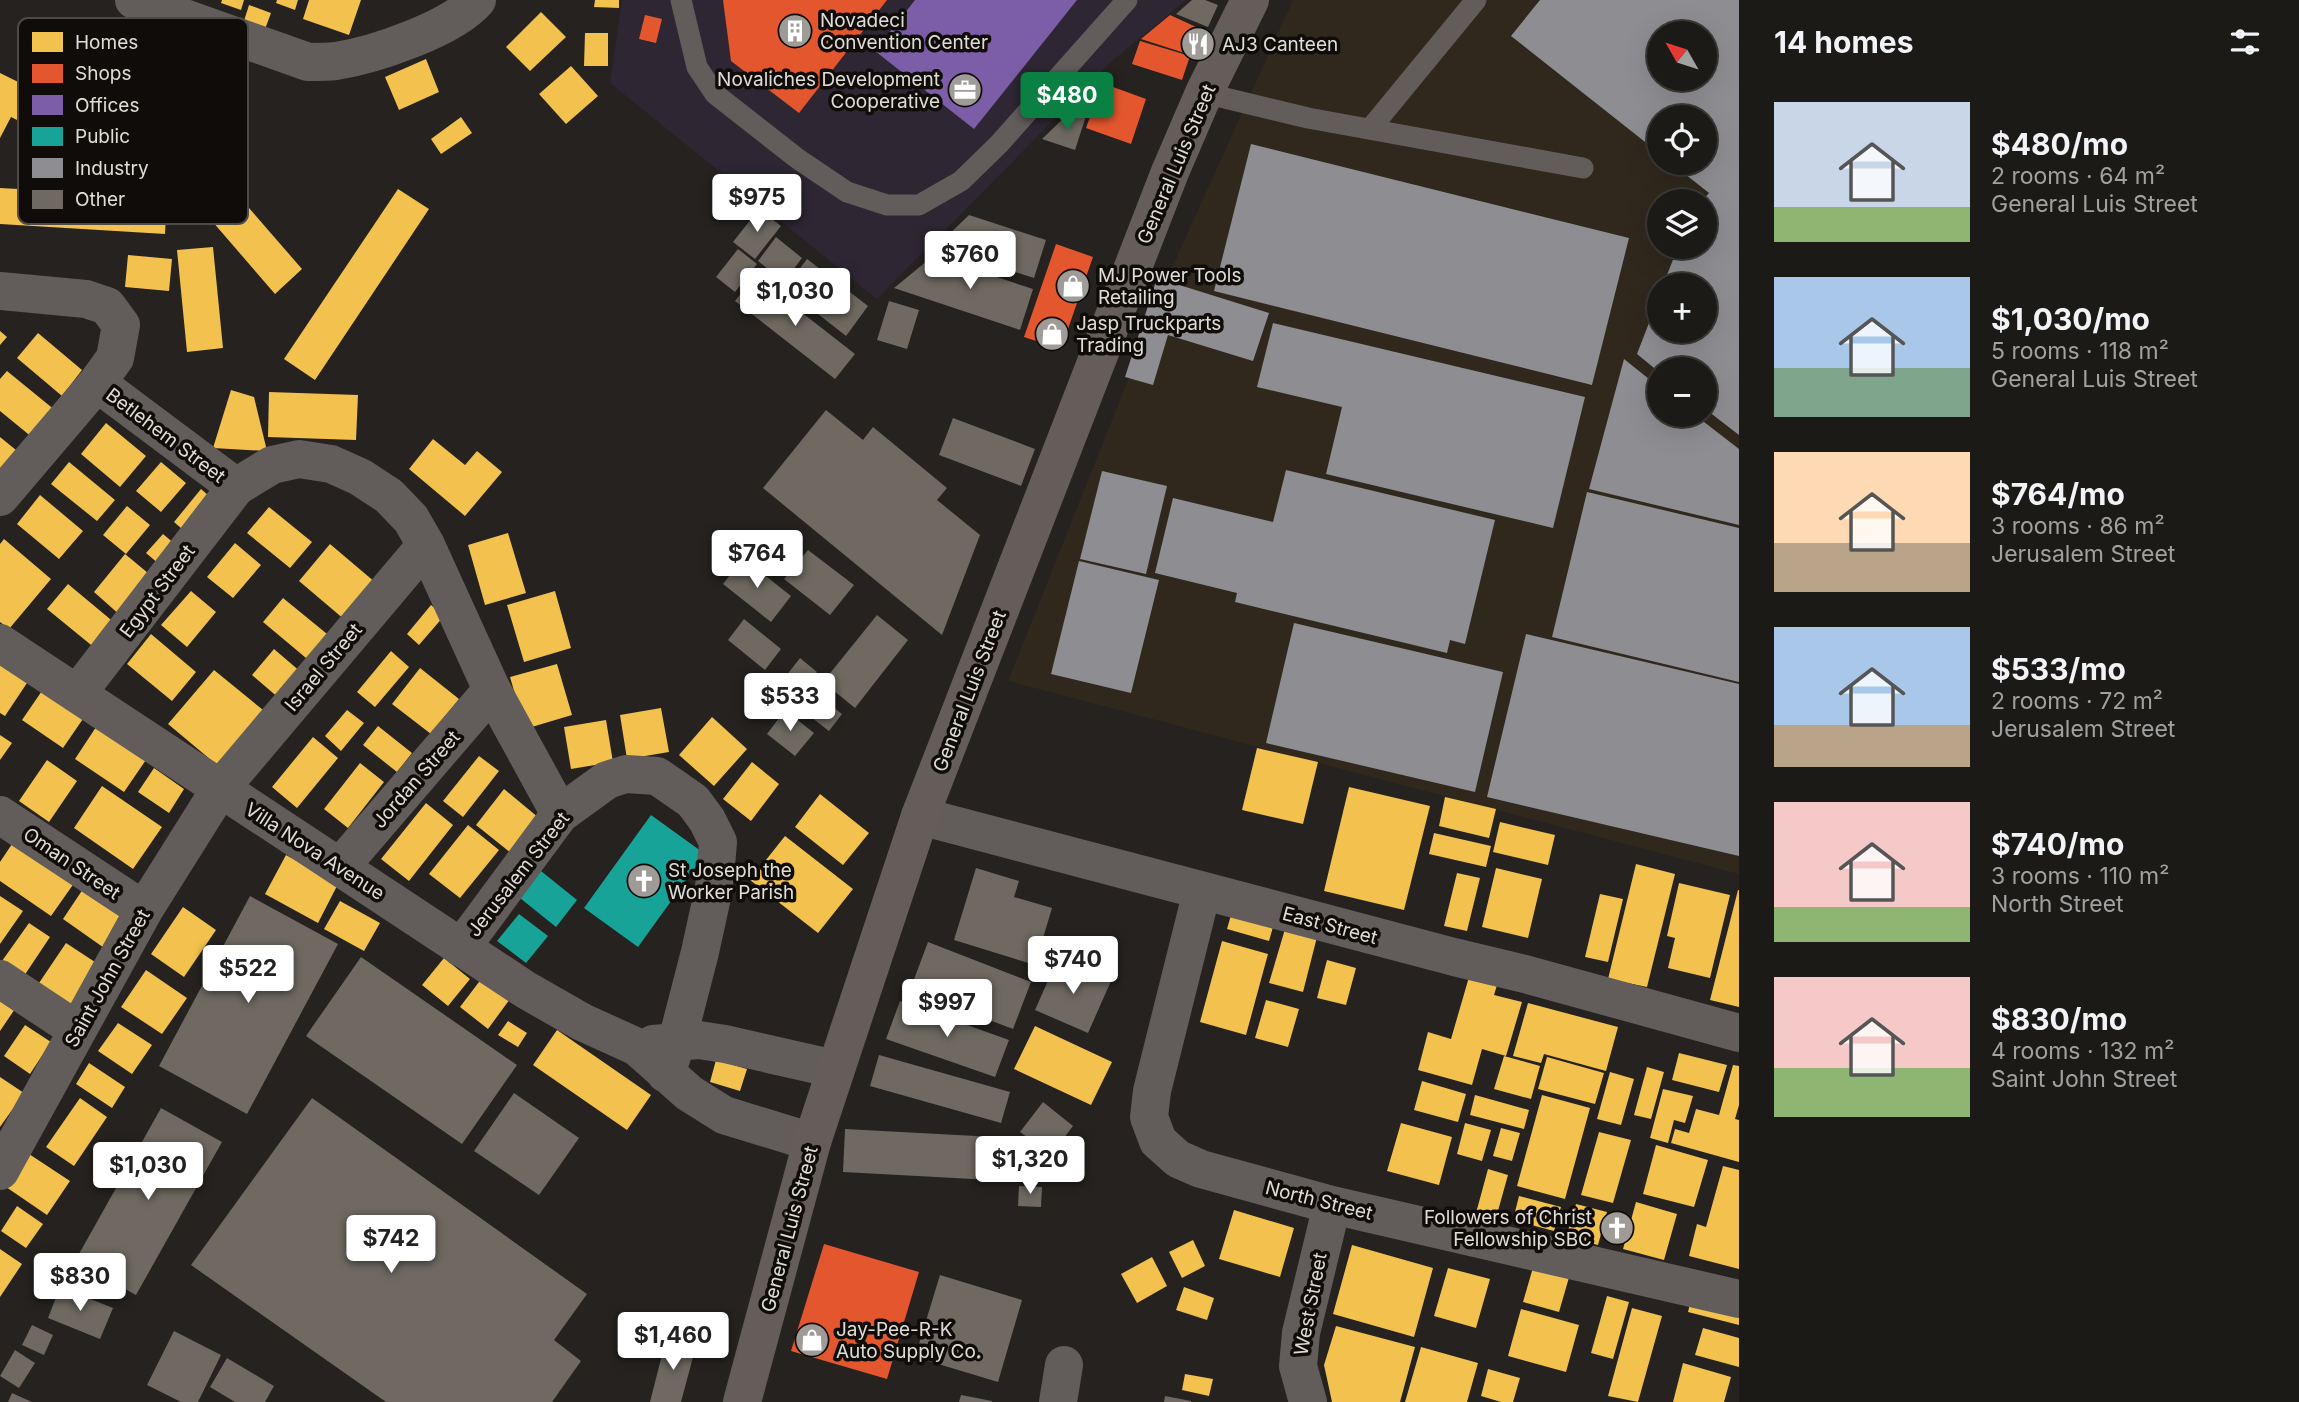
<!DOCTYPE html>
<meta charset="utf-8">
<style>
:root{--surface:#1c1a17;--page:#292724;--text:#f1f3f6;--muted:#a0a1a1;--line:#3a3836;--accent:#0b8043}
body{margin:0;font-family:Inter,sans-serif;background:var(--page);color:var(--text);height:100vh;display:flex;flex-direction:column;font-size:26px;white-space:nowrap}
*{box-sizing:border-box;margin:0}
p{font-size:23px;color:var(--muted)}
.icon{flex:none;width:38px;height:38px;fill:none;stroke:currentColor;stroke-width:2;stroke-linecap:round;stroke-linejoin:round}
.map{position:relative;flex:1;overflow:hidden}
.sheet{display:flex;flex-direction:column;background:var(--surface);width:560px}
.sheet>*{flex:none}
.needle{width:46px;rotate:309deg}
.controls{position:absolute;left:1647px;top:21px;display:grid;gap:14px}
.controls a{display:grid;place-items:center;width:70px;height:70px;border-radius:50%;background:var(--surface);box-shadow:0 7px 28px #0002,0 0 0 2px var(--line);font-size:35px}
.price{position:absolute;translate:-50% -60px;padding:0 16px;border-radius:7px;background:#fff;color:#222;font-size:23px;line-height:46px;filter:drop-shadow(0 2px 4px #0008)}
.price::after{content:'';position:absolute;left:50%;top:42px;width:21px;height:16px;margin-left:-10px;background:inherit;clip-path:polygon(0 0,100% 0,50% 100%)}
.price.active{background:var(--accent);color:#fff}
ul{padding:0;list-style:none}
li{display:flex;align-items:center;gap:21px;height:175px;padding:0 35px}
li span{display:grid;place-items:center;flex:none;width:196px;height:140px;border-radius:0px;color:#555}
li>.icon{margin-inline-start:auto}
span .icon{width:84px;height:84px;fill:#fffc;stroke-width:1}
li b{font-size:30px}
h2{display:flex;justify-content:space-between;align-items:center;height:84px;padding:0 35px;font-size:30px}
main{display:flex;flex:1;min-height:0}
.map>svg:first-child{display:block}
</style>
<main>
<div class="map">
<svg width="1739" height="1402" viewBox="0 0 1739 1402">
<rect width="100%" height="100%" fill="#25221f"/>
<path fill="#2e2633" d="M622,0H1186L1112,61L877,299L610,83Z"/>
<path fill="#30281d" fill-rule="evenodd" d="M1293,0H1739V874L1008,681L1179,252ZM1659,33H1704V79H1659ZM1659,117H1704V163H1659ZM1659,201H1704V247H1659ZM1659,285H1704V331H1659ZM1659,369H1704V415H1659Z"/>
<path fill="#f2c14e" d="M222,0H244L241,10L221,3Z
M277,0H298L295,10L276,3Z
M309,0H361L349,35L303,19Z
M595,0H619V8L594,7Z
M249,5L271,13L264,32L243,24Z
M541,12L566,37L530,71L506,47Z
M585,33H608V66H584Z
M426,59L439,92L399,110L385,77Z
M571,66L598,96L566,124L539,94Z
M0,73L91,118L76,149L11,117L0,138Z
M461,117L472,133L441,154L431,139Z
M202,154L302,269L275,294L174,177Z
M0,188L167,197L165,234L0,224Z
M398,189L429,209L315,380L284,359Z
M213,247L223,348L187,352L177,250Z
M128,255L172,259L169,291L125,287Z
M0,331L7,337L0,345Z
M38,333L82,370L62,396L17,358Z
M7,371L56,411L33,438L0,411V379Z
M231,390L254,397L267,451L213,448Z
M269,392L358,395L356,440L268,437Z
M106,423L146,456L120,487L81,454Z
M0,437L16,450L0,469Z
M433,439L465,465L477,451L502,472L465,516L409,469Z
M69,462L115,500L97,521L51,484Z
M161,462L186,483L161,512L136,491Z
M201,489L216,502L189,535L174,522Z
M40,495L83,531L59,559L17,524Z
M127,506L150,525L126,554L103,535Z
M269,507L312,542L290,568L247,533Z
M508,533L526,593L485,605L468,545Z
M163,534L182,550L166,570L146,553Z
M4,539L51,579L9,629L0,622V544Z
M235,543L261,565L233,598L207,577Z
M330,544L376,583L345,620L299,581Z
M125,554L154,578L121,616L94,592Z
M68,584L116,624L96,649L47,609Z
M191,591L216,612L187,647L161,625Z
M555,591L571,648L524,662L507,605Z
M283,598L332,638L312,663L263,622Z
M431,605L444,616L419,645L407,634Z
M151,634L196,672L172,701L127,664Z
M274,649L302,673L280,699L252,675Z
M391,651L409,667L375,707L357,692Z
M557,664L572,715L525,729L510,677Z
M0,665L27,683L5,716L0,713Z
M420,668L459,699L431,734L392,704Z
M214,670L263,710L217,765L168,724Z
M46,685L87,713L63,748L22,720Z
M661,708L669,752L627,759L620,715Z
M347,710L364,723L341,751L325,736Z
M712,717L747,749L714,786L679,755Z
M606,720L613,762L571,769L564,727Z
M100,721L150,754L124,792L75,759Z
M378,726L412,753L397,772L363,745Z
M0,735L12,743L0,760Z
M313,737L338,758L297,808L272,787Z
M1257,748L1318,762L1303,824L1242,810Z
M479,756L499,771L463,817L443,801Z
M47,760L77,781L49,822L19,801Z
M752,762L779,784L751,821L723,799Z
M360,763L384,782L348,828L324,809Z
M154,768L184,789L169,813L138,792Z
M102,786L162,827L133,869L74,828Z
M1349,787L1430,806L1404,910L1324,891Z
M504,789L539,818L511,853L476,825Z
M820,794L869,833L843,865L795,827Z
M1445,797L1496,809L1489,838L1439,826Z
M426,803L453,825L409,881L381,859Z
M1500,822L1555,835L1548,865L1493,852Z
M468,825L499,850L460,898L429,874Z
M1434,833L1491,846L1486,867L1429,854Z
M785,836L853,889L818,933L750,880Z
M16,838L77,879L51,916L0,881V862Z
M286,855L338,884L318,923L265,894Z
M1636,864L1675,874L1647,987L1608,979Z
M1496,868L1542,879L1528,938L1482,927Z
M1457,873L1480,878L1467,931L1444,926Z
M87,883L132,914L107,950L63,919Z
M1679,883L1730,895L1710,978L1668,968L1675,938L1667,936Z
M1738,890H1739V1007L1710,1000Z
M1600,894L1623,899L1608,962L1585,957Z
M0,896L23,911L0,944Z
M340,901L380,923L364,951L324,929Z
M183,907L216,930L184,977L151,954Z
M1233,908L1275,920L1269,941L1227,929Z
M29,923L50,937L24,976L2,961Z
M1285,929L1317,937L1303,992L1269,983Z
M1222,941L1268,954L1246,1035L1200,1022Z
M66,943L98,964L71,1005L39,983Z
M444,958L470,979L448,1006L422,985Z
M1327,960L1356,968L1346,1005L1317,998Z
M146,970L187,998L162,1034L121,1007Z
M1469,977L1497,985L1494,995L1522,1002L1506,1056L1482,1049L1472,1085L1418,1070L1428,1032L1451,1039Z
M482,978L510,999L488,1029L460,1007Z
M0,995L17,1006L0,1031Z
M1266,1000L1299,1009L1288,1047L1255,1038Z
M1528,1003L1618,1027L1606,1071L1544,1054L1541,1063L1513,1056Z
M508,1021L527,1033L518,1047L498,1035Z
M118,1023L152,1045L132,1074L98,1051Z
M25,1025L51,1042L30,1074L4,1056Z
M1035,1026L1112,1062L1091,1105L1014,1069Z
M557,1030L651,1095L627,1130L533,1065Z
M1679,1053L1727,1065L1719,1092L1672,1080Z
M1504,1056L1540,1066L1531,1099L1494,1089Z
M1547,1057L1604,1073L1595,1104L1538,1089Z
M716,1060L747,1069L740,1091L710,1082Z
M89,1063L125,1087L112,1108L76,1084Z
M1733,1065L1739,1066V1105L1735,1119L1739,1120V1162L1671,1143L1675,1129L1689,1133L1696,1109L1719,1115Z
M1647,1067L1664,1072L1651,1119L1634,1115Z
M1610,1072L1634,1079L1621,1125L1597,1119Z
M0,1077L24,1093L0,1127Z
M1422,1081L1466,1094L1458,1122L1414,1110Z
M1663,1089L1693,1096L1685,1123L1674,1120L1668,1143L1650,1138Z
M1475,1095L1529,1110L1524,1129L1470,1115Z
M1542,1095L1590,1108L1565,1199L1517,1186Z
M80,1098L107,1117L74,1166L46,1147Z
M1401,1123L1452,1137L1439,1185L1387,1171Z
M1465,1123L1491,1130L1482,1161L1457,1154Z
M1501,1128L1520,1133L1512,1161L1493,1156Z
M1599,1132L1631,1140L1613,1203L1581,1195Z
M1656,1145L1708,1160L1694,1207L1643,1194Z
M29,1154L70,1181L47,1215L6,1187Z
M1723,1166L1739,1170V1269L1689,1256L1697,1224L1706,1227Z
M1488,1169L1508,1175L1496,1218L1476,1213Z
M1519,1196L1561,1207L1554,1231L1513,1220Z
M1636,1202L1677,1214L1664,1260L1623,1249Z
M1576,1204L1607,1212L1598,1245L1566,1237Z
M17,1206L43,1224L26,1248L1,1231Z
M1234,1210L1294,1228L1280,1277L1219,1259Z
M1193,1240L1205,1266L1182,1278L1169,1252Z
M1352,1245L1433,1268L1414,1337L1333,1314Z
M0,1249L22,1264L0,1297Z
M1152,1257L1167,1286L1137,1303L1121,1274Z
M1534,1264L1570,1274L1559,1312L1523,1302Z
M1448,1268L1490,1279L1476,1328L1434,1316Z
M1184,1287L1214,1298L1207,1320L1176,1310Z
M1692,1295L1739,1308V1325L1688,1312Z
M1607,1296L1629,1302L1613,1359L1591,1353Z
M1632,1308L1662,1316L1638,1402L1608,1396Z
M1521,1309L1579,1325L1566,1372L1508,1356Z
M1336,1326L1415,1347L1400,1402H1332L1324,1365Z
M1703,1328L1739,1338V1367L1695,1355Z
M1421,1347L1478,1363L1467,1402H1405Z
M1683,1363L1731,1377L1724,1402H1673Z
M1488,1369L1520,1378L1513,1402H1501L1481,1396Z
M1185,1374L1213,1379L1209,1396L1182,1390Z"/>
<path fill="#e4572e" d="M723,0H887L799,113L731,61Z
M645,15L662,19L656,43L639,39Z
M1170,15L1207,32L1197,57L1141,39Z
M1140,41L1190,56L1182,80L1132,64Z
M1102,83L1146,99L1131,144L1086,128Z
M1056,244L1093,257L1061,349L1024,337Z
M824,1244L919,1272L887,1379L791,1351Z"/>
<path fill="#7b5ea7" d="M915,0H1077L974,129L875,51Z"/>
<path fill="#17a398" d="M651,815L705,854L638,947L584,908Z
M536,867L577,900L556,927L515,894Z
M519,914L548,936L526,963L497,941Z"/>
<path fill="#8d8d92" fill-rule="evenodd" d="M1540,0H1739V435L1704,408V369H1659V372L1637,354L1659,297V331H1704V285H1663L1678,247H1704V201H1702L1709,193L1671,163H1704V117H1659V153L1511,36ZM1659,33H1704V79H1659Z
M1251,144L1629,238L1592,385L1214,291Z
M1157,278L1269,313L1253,361L1168,335L1153,385L1125,377Z
M1273,323L1585,397L1553,528L1326,474L1342,407L1257,387Z
M1624,359L1659,387V415H1695L1739,449V525L1589,489Z
M1286,470L1495,520L1465,644L1450,640L1447,653L1235,602L1237,593L1155,573L1173,498L1273,522Z
M1102,471L1167,486L1146,574L1080,559Z
M1587,492L1739,528V682L1552,637Z
M1079,561L1159,580L1131,693L1051,674Z
M1294,623L1503,672L1475,792L1266,743Z
M1526,634L1739,684V856L1487,797Z"/>
<path fill="#6f6961" d="M1192,0H1205L1218,5L1208,27L1176,14Z
M1068,114L1086,116L1075,150L1042,139Z
M759,209L781,226L755,259L733,242Z
M969,215L1046,240L1034,278L936,247Z
M776,237L802,258L784,282L758,261Z
M738,249L757,264L735,292L716,277Z
M933,256L1033,289L1020,330L894,288Z
M807,259L868,306L846,336L785,288Z
M755,276L855,354L835,379L735,301Z
M889,301L919,310L907,349L877,340Z
M826,410L863,440L873,427L947,488L937,500L980,535L942,635L763,488Z
M953,418L1035,449L1021,486L939,455Z
M808,550L854,585L830,615L784,579Z
M743,558L791,596L771,622L723,584Z
M877,615L908,640L855,708L823,682Z
M744,619L781,649L765,670L728,640Z
M800,658L817,672L802,690L786,676Z
M816,694L842,714L829,731L803,711Z
M785,710L814,733L795,756L767,734Z
M976,868L1019,881L1014,897L1052,908L1035,965L954,940Z
M250,896L338,944L247,1114L159,1066Z
M928,942L1031,982L1013,1029L910,990Z
M361,957L517,1065L462,1144L306,1036Z
M1058,958L1111,981L1088,1033L1035,1010Z
M900,1001L1009,1040L995,1077L886,1039Z
M879,1055L1010,1092L1001,1123L870,1086Z
M514,1093L579,1138L539,1195L474,1151Z
M312,1098L587,1294L554,1340L581,1361L552,1402H386L191,1265Z
M1043,1102L1073,1126L1051,1155L1020,1132Z
M161,1108L222,1142L136,1295L75,1261Z
M845,1129L1013,1138L1010,1181L843,1172Z
M1019,1186L1042,1187L1041,1207L1018,1206Z
M940,1275L1022,1300L998,1382L915,1357Z
M60,1287L113,1308L100,1339L48,1318Z
M32,1325L53,1335L44,1355L22,1345Z
M174,1331L221,1355L198,1402H181L147,1385Z
M666,1339L696,1346L681,1402H650Z
M15,1350L35,1363L19,1388L0,1376Z
M227,1358L274,1386L265,1402H235L210,1387Z
M12,1393L32,1402H8Z
M961,1395L992,1401V1402H959Z
M1165,1396L1191,1401V1402H1164Z"/>
<g fill="none" stroke-linecap="round" stroke-linejoin="round">
<path stroke="#625c5b" stroke-width="21" d="M681,0L697,67L715,94L798,159L847,192L887,205H919L961,181L999,144L1127,0
M1204,93L1308,118L1583,168
M1370,129L1476,0"/>
<path stroke="#625c5b" stroke-width="38" d="M134,0L308,62C318,62 327,62 336,61C374,55 452,29 477,0
M0,291L86,299L107,306L121,325L115,358L97,383L236,487
M0,497L97,383
M0,643L526,990L582,1022L637,1047L689,1093L724,1115L812,1142
M77,694L236,487L272,465L299,459L331,464L360,477L389,496L411,519L426,545L492,690L560,814
M0,815L144,910
M920,816L1454,957L1525,974L1739,1033
M340,867L492,690
M1202,891L1152,1091L1149,1117L1158,1141L1178,1159L1201,1169L1332,1205L1739,1299
M461,948L560,814L607,780L626,774L657,776L693,801L707,820L718,842L714,888L700,952L677,1041L666,1074
M0,979L77,1030
M653,1044L699,1040L725,1044L835,1069
M0,1171L144,910L220,789L426,545
M1058,1402L1064,1365
M1308,1402L1298,1366L1301,1333L1332,1205"/>
<path stroke="#645d5a" stroke-width="38" d="M742,1402L812,1142L920,816L1170,172L1204,93L1250,0"/>
</g>
<defs>
<g id="building-disc" transform="scale(1.75)"><circle r="9.5" fill="#9f9b97" stroke="#0f0c09"/><path d="M-4-6H4V6H1V3H-1V6H-4ZM-2.5-4.3h1.7v1.8h-1.7ZM.8-4.3h1.7v1.8H.8ZM-2.5-1h1.7V.8h-1.7ZM.8-1h1.7V.8H.8Z" fill="#fff"/></g>
<g id="restaurant-disc" transform="scale(1.75)"><circle r="9.5" fill="#9f9b97" stroke="#0f0c09"/><path d="M-5-6h1v4h1v-4h1v4h1v-4h1v5L-1.5 .5V6h-2V.5L-5-1ZM5-6V6H3V1.5H1.5Q1.5-4 5-6Z" fill="#fff"/></g>
<g id="office-disc" transform="scale(1.75)"><circle r="9.5" fill="#9f9b97" stroke="#0f0c09"/><path d="M-6-3h4V-5.5h4V-3h4V5H-6ZM-1-4.5V-3h2v-1.5ZM-6 0V1H6V0Z" fill="#fff"/></g>
<g id="shop-disc" transform="scale(1.75)"><circle r="9.5" fill="#9f9b97" stroke="#0f0c09"/><path d="M-5-2.5h2.3a2.7 3.5 0 0 1 5.4 0H5L5.5 6h-11ZM-1.5-2.5h3a1.5 2.3 0 0 0-3 0Z" fill="#fff"/></g>
<g id="church-disc" transform="scale(1.75)"><circle r="9.5" fill="#9f9b97" stroke="#0f0c09"/><path d="M-1.2-6h2.4v3.5h3.3v2.4h-3.3V6h-2.4V-.1h-3.3v-2.4h3.3Z" fill="#fff"/></g>
</defs>
<g fill-rule="evenodd">
<use href="#building-disc" x="795" y="31"/>
<use href="#restaurant-disc" x="1198" y="44"/>
<use href="#office-disc" x="965" y="90"/>
<use href="#shop-disc" x="1073" y="286"/>
<use href="#shop-disc" x="1052" y="334"/>
<use href="#church-disc" x="644" y="881"/>
<use href="#church-disc" x="1617" y="1228"/>
<use href="#shop-disc" x="812" y="1340"/>
</g>
<g text-anchor="middle" stroke-width="7" stroke-linejoin="round" paint-order="stroke">
<g font-size="19" fill="#e0dcd7" stroke="#0f0c09" text-anchor="start">
<text x="820" y="27">Novadeci<tspan x="820" dy="22">Convention Center</tspan></text>
<text x="1222" y="51">AJ3 Canteen</text>
<text x="940" y="86" text-anchor="end">Novaliches Development<tspan x="940" dy="22">Cooperative</tspan></text>
<text x="1098" y="282">MJ Power Tools<tspan x="1098" dy="22">Retailing</tspan></text>
<text x="1076" y="330">Jasp Truckparts<tspan x="1076" dy="22">Trading</tspan></text>
<text x="668" y="877">St Joseph the<tspan x="668" dy="22">Worker Parish</tspan></text>
<text x="1592" y="1224" text-anchor="end">Followers of Christ<tspan x="1592" dy="22">Fellowship SBC</tspan></text>
<text x="836" y="1336">Jay-Pee-R-K<tspan x="836" dy="22">Auto Supply Co.</tspan></text>
</g>
<g font-size="19" fill="#e0dcd7" stroke="#0f0c09">
<text transform="translate(1176 164) rotate(-67)" y="7">General Luis Street</text>
<text transform="translate(166 435) rotate(37)" y="7">Betlehem Street</text>
<text transform="translate(157 591) rotate(-53)" y="7">Egypt Street</text>
<text transform="translate(323 667) rotate(-50)" y="7">Israel Street</text>
<text transform="translate(969 691) rotate(-69)" y="7">General Luis Street</text>
<text transform="translate(416 779) rotate(-49)" y="7">Jordan Street</text>
<text transform="translate(315 851) rotate(33)" y="7">Villa Nova Avenue</text>
<text transform="translate(72 863) rotate(34)" y="7">Oman Street</text>
<text transform="translate(518 874) rotate(-52)" y="7">Jerusalem Street</text>
<text transform="translate(1330 925) rotate(15)" y="7">East Street</text>
<text transform="translate(107 978) rotate(-61)" y="7">Saint John Street</text>
<text transform="translate(1319 1200) rotate(14)" y="7">North Street</text>
<text transform="translate(789 1229) rotate(-75)" y="7">General Luis Street</text>
<text transform="translate(1310 1304) rotate(-79)" y="7">West Street</text>
</g>
</g>
<rect x="18" y="18" width="230" height="206" rx="10" fill="#0f0c09" stroke="#4e4a47" stroke-width="2"/>
<rect x="32" y="32" width="31" height="20" fill="#f2c14e"/>
<rect x="32" y="64" width="31" height="19" fill="#e4572e"/>
<rect x="32" y="95" width="31" height="20" fill="#7b5ea7"/>
<rect x="32" y="127" width="31" height="19" fill="#17a398"/>
<rect x="32" y="158" width="31" height="20" fill="#8d8d92"/>
<rect x="32" y="190" width="31" height="19" fill="#6f6961"/>
<g font-size="19" fill="#e0dcd7">
<text x="75" y="49">Homes</text>
<text x="75" y="80">Shops</text>
<text x="75" y="112">Offices</text>
<text x="75" y="143">Public</text>
<text x="75" y="175">Industry</text>
<text x="75" y="206">Other</text>
</g>
</svg>
<div class="controls">
<a><svg class="needle" viewBox="-14 -14 28 28"><path d="M0-13l5 13h-10z" fill="#e53935"/><path d="M0 13l5-13h-10z" fill="#a0a1a1"/></svg></a>
<a><svg class="icon" aria-label="locate" viewBox="0 0 24 24"><circle cx="12" cy="12" r="6"/><path d="M12 2v4M12 18v4M2 12h4M18 12h4"/></svg></a>
<a><svg class="icon" aria-label="layers" viewBox="0 0 24 24"><path d="M12 4l9 5-9 5-9-5zM3 14l9 5 9-5"/></svg></a>
<a>+</a>
<a>−</a>
</div>
<b class="price active" style="left:1067px;top:132px">$480</b>
<b class="price" style="left:757px;top:234px">$975</b>
<b class="price" style="left:970px;top:291px">$760</b>
<b class="price" style="left:795px;top:328px">$1,030</b>
<b class="price" style="left:757px;top:590px">$764</b>
<b class="price" style="left:790px;top:733px">$533</b>
<b class="price" style="left:1073px;top:996px">$740</b>
<b class="price" style="left:248px;top:1005px">$522</b>
<b class="price" style="left:947px;top:1039px">$997</b>
<b class="price" style="left:1030px;top:1196px">$1,320</b>
<b class="price" style="left:148px;top:1202px">$1,030</b>
<b class="price" style="left:391px;top:1275px">$742</b>
<b class="price" style="left:80px;top:1313px">$830</b>
<b class="price" style="left:673px;top:1372px">$1,460</b>
</div>
<section class="sheet">
<h2>14 homes<svg class="icon" aria-label="filters" viewBox="0 0 24 24"><path d="M4 7h16M4 17h16"/><circle cx="9" cy="7" r="2"/><circle cx="15" cy="17" r="2"/></svg></h2>
<ul>
<li><span style="background:linear-gradient(#c9d6e8 75%,#8fb573 0)"><svg class="icon" aria-label="home" viewBox="0 0 24 24"><path d="M3 11l9-7 9 7M6 9v11h12V9"/></svg></span><div><b>$480/mo</b><p>2 rooms · 64 m²</p><p>General Luis Street</p></div></li>
<li><span style="background:linear-gradient(#a9c7e8 65%,#7fa58c 0)"><svg class="icon" aria-label="home" viewBox="0 0 24 24"><path d="M3 11l9-7 9 7M6 9v11h12V9"/></svg></span><div><b>$1,030/mo</b><p>5 rooms · 118 m²</p><p>General Luis Street</p></div></li>
<li><span style="background:linear-gradient(#ffd9b3 65%,#b9a48a 0)"><svg class="icon" aria-label="home" viewBox="0 0 24 24"><path d="M3 11l9-7 9 7M6 9v11h12V9"/></svg></span><div><b>$764/mo</b><p>3 rooms · 86 m²</p><p>Jerusalem Street</p></div></li>
<li><span style="background:linear-gradient(#a9c7e8 70%,#b9a48a 0)"><svg class="icon" aria-label="home" viewBox="0 0 24 24"><path d="M3 11l9-7 9 7M6 9v11h12V9"/></svg></span><div><b>$533/mo</b><p>2 rooms · 72 m²</p><p>Jerusalem Street</p></div></li>
<li><span style="background:linear-gradient(#f6c9c9 75%,#8fb573 0)"><svg class="icon" aria-label="home" viewBox="0 0 24 24"><path d="M3 11l9-7 9 7M6 9v11h12V9"/></svg></span><div><b>$740/mo</b><p>3 rooms · 110 m²</p><p>North Street</p></div></li>
<li><span style="background:linear-gradient(#f6c9c9 65%,#8fb573 0)"><svg class="icon" aria-label="home" viewBox="0 0 24 24"><path d="M3 11l9-7 9 7M6 9v11h12V9"/></svg></span><div><b>$830/mo</b><p>4 rooms · 132 m²</p><p>Saint John Street</p></div></li>
</ul>
</section>
</main>
